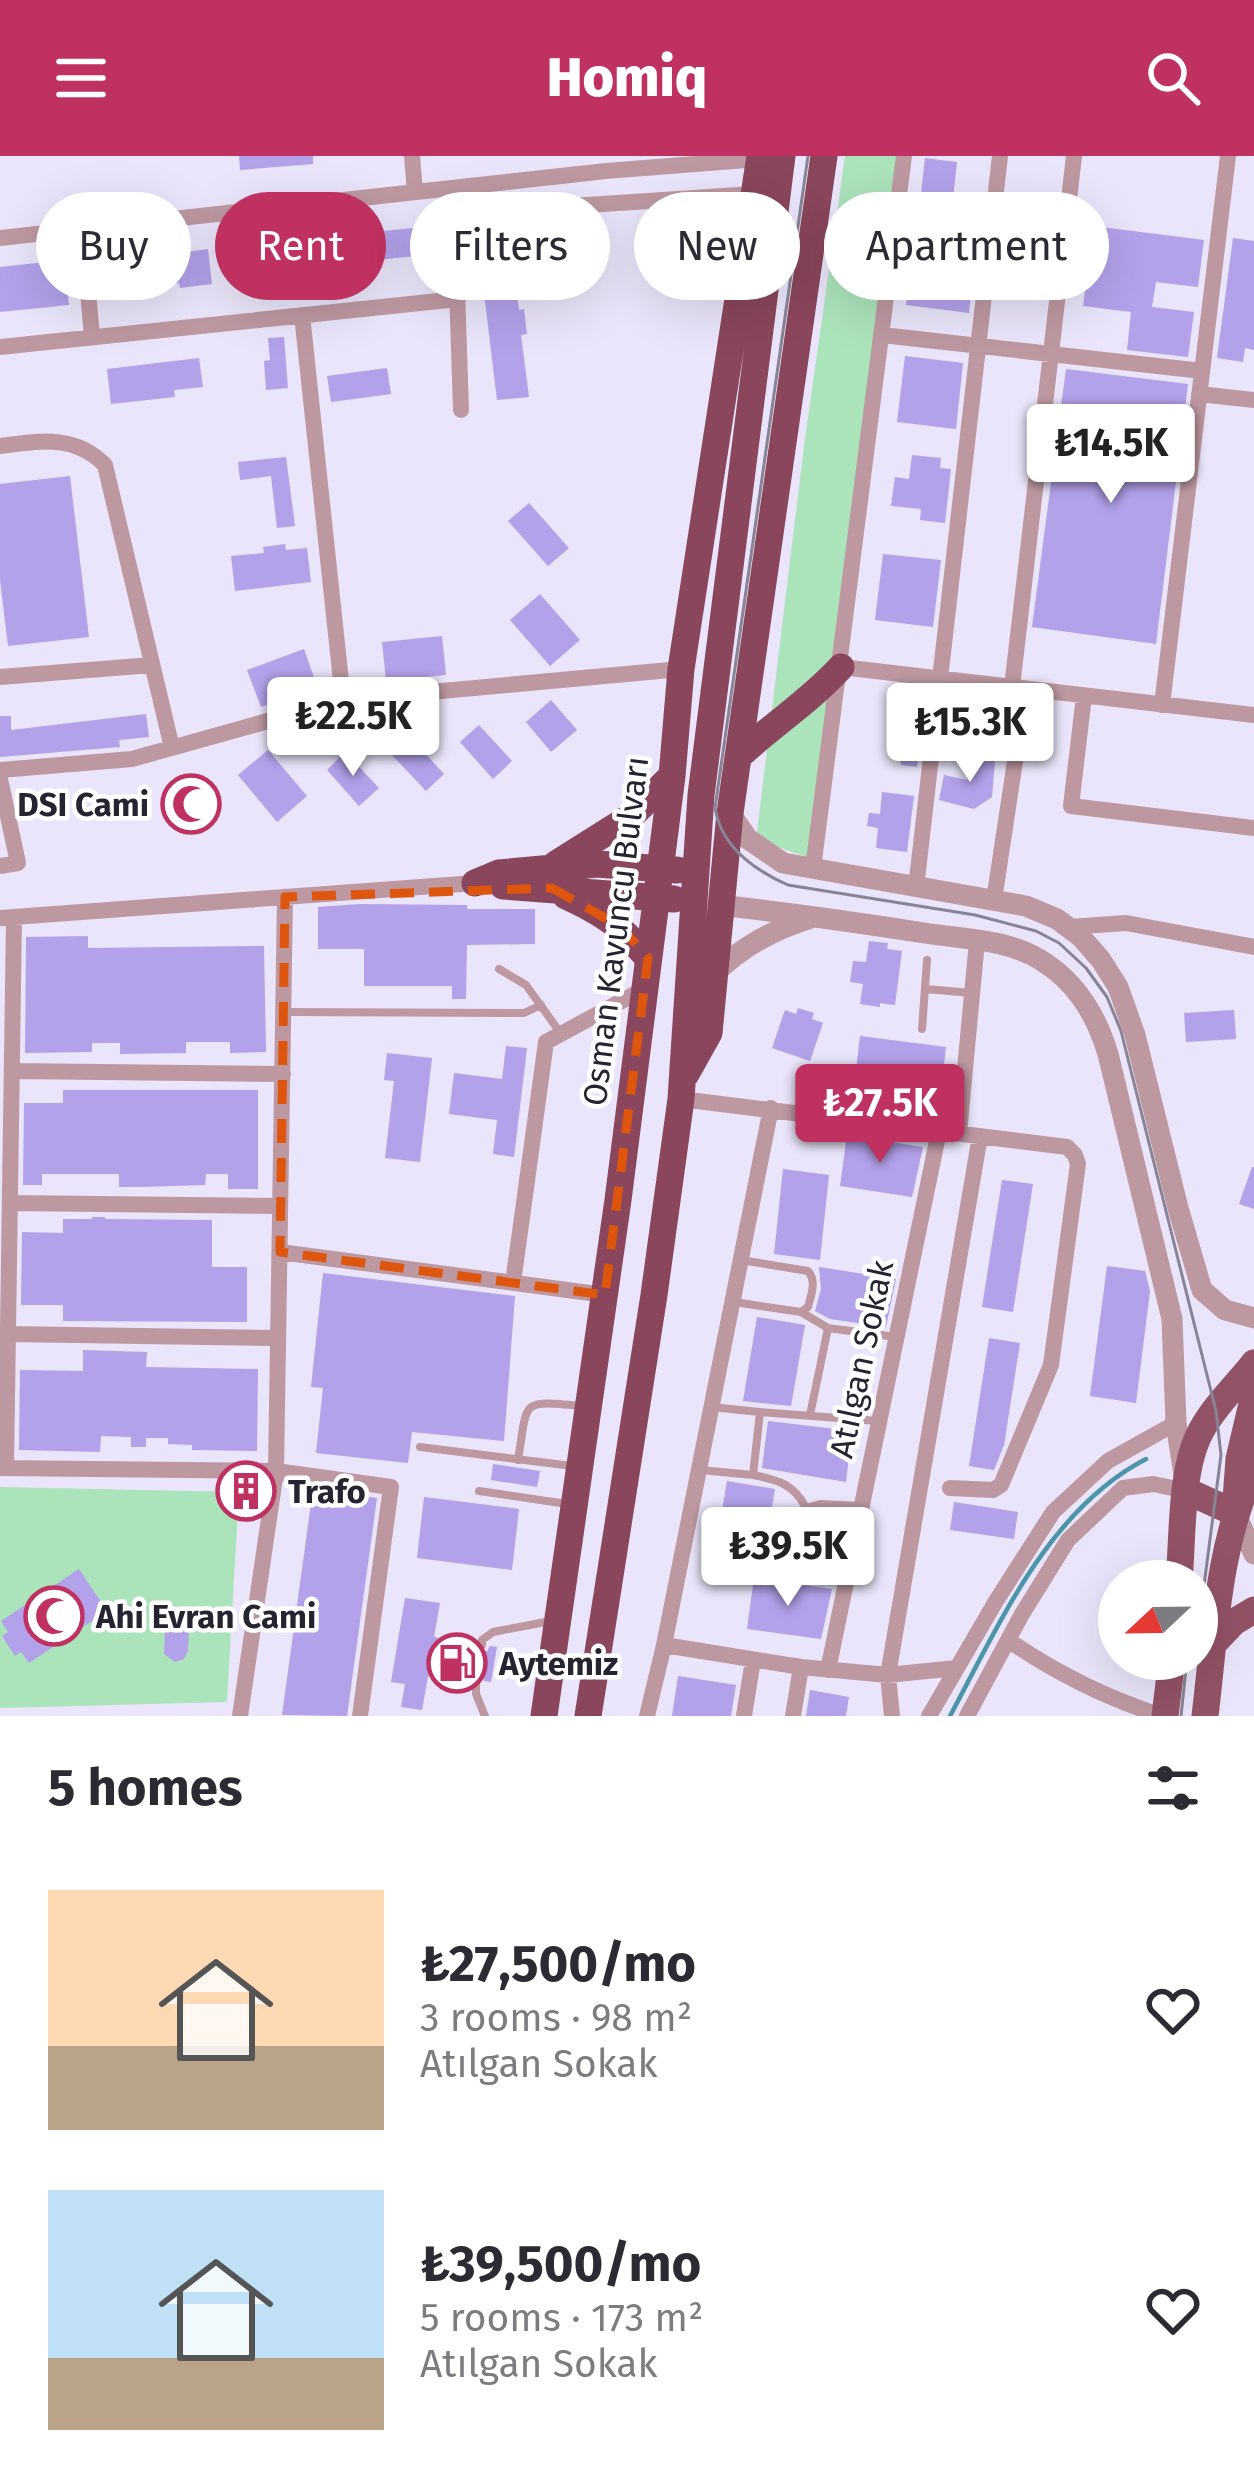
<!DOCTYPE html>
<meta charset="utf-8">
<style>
:root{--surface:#fff;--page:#f7f7f7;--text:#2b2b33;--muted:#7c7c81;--accent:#be3160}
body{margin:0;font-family:"Fira Sans",sans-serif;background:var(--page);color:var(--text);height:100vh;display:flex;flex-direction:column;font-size:45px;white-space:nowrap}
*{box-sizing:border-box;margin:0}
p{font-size:39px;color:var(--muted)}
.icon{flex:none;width:66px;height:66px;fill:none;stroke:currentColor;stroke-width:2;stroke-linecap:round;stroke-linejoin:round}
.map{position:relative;height:1560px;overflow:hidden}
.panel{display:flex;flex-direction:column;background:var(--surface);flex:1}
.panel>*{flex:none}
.hud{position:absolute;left:36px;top:36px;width:1182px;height:108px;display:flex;gap:24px}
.needle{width:78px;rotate:248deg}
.fabs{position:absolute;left:1098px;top:1404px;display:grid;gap:24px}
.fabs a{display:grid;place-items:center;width:120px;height:120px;border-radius:50%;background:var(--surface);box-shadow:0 12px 48px #0002;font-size:60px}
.price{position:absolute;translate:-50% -102px;padding:0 27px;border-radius:12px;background:#fff;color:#222;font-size:39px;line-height:78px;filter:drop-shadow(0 3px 6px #0008)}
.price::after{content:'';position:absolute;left:50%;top:72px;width:36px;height:27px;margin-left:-18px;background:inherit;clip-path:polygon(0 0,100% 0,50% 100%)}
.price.active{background:var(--accent);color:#fff}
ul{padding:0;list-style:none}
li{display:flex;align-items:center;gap:36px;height:300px;padding:0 48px}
li span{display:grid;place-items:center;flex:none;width:336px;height:240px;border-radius:0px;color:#555}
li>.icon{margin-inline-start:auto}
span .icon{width:144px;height:144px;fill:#fffc;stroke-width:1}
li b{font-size:51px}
h2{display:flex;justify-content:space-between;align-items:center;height:144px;padding:0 48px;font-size:51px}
.pill{padding:0 42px;border-radius:54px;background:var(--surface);box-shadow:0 12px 48px #0002;font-size:42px;line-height:108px}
.pill.active{background:var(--accent);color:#fff}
header{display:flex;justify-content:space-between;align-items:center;height:156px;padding:0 48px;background:var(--accent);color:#fff;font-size:54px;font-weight:800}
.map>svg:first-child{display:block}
</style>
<header><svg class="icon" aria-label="menu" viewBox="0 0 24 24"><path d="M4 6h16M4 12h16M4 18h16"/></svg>Homiq<svg class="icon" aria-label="search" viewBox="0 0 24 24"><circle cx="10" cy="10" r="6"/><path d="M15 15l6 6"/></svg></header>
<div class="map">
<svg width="1254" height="1560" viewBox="0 0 1254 1560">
<rect width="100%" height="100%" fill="#eae5fa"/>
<path fill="#abe3bb" d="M845,0H901L807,701L756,684L804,290Z
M0,1331L239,1336L227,1546L0,1552Z"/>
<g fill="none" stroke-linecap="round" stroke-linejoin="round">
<path stroke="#4b95aa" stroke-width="4.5" d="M950,1560C1000,1467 1048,1354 1146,1303"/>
</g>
<path fill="#b3a1ea" d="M239,0H313V8L240,14Z
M925,2L957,6L950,69L918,65Z
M373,70L374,76L423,71L426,99L377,104V108L364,110L360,71Z
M1093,70L1204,84L1198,131L1156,126L1152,151L1194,156L1188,201L1127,194L1131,156L1083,150Z
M702,80L706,107L670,111L667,84Z
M1233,82L1254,85V194L1245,192L1243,206L1217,202Z
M913,86L976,93L969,157L906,149Z
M511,90L519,154L524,153L527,178L521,179L529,241L497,244L484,137L496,136L491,92Z
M208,93L212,128L180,132L179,127L115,136L112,106Z
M64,104L69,149L0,156V111Z
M284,181L288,232L266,234L264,205L270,204L268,182Z
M905,200L963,207L956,273L897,266Z
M199,202L203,231L174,234L175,241L111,248L107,213Z
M387,212L391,238L331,246L327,220Z
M1066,213L1188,228L1156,488L1032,471Z
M912,299L941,302L940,312L951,313L945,367L920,364L921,353L891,350L895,321L909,323Z
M286,301L295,370L277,372L271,320L240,324L238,306Z
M70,320L89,481L8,490L0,424V328Z
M529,347L569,392L548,410L508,365Z
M285,388L286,394L307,392L311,426L235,435L231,400L264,397L263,391Z
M883,398L941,404L933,471L875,464Z
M540,438L580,484L550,510L510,464Z
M442,480L446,519L386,525L382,486Z
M304,493L317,530L261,551L247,514Z
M551,544L577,574L551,596L526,566Z
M907,544L924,546L917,611L901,609L899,597L893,596L894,593L887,589L891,561L897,559L898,555L904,556Z
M146,558L149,581L119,584L120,591L0,601V560H11V574Z
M479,569L512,605L493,623L460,586Z
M411,582L444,618L426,635L392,599Z
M268,594L307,640L277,666L238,619Z
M345,596L379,632L359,650L327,614Z
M971,601L995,605L992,641L974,653L939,644L944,619L967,624Z
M208,622L222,652L175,674L161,645Z
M882,636L914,640L907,696L876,692L878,672L867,670L869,657L880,658Z
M360,748L467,749V753H535V788L467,789L466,843H452V830H364V793H318V751Z
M88,780V792L264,790L266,896L230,897V886H186V897L120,898V887H92V896L25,897L26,781Z
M869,785L888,787L887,793L902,795L895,849L880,847V851L860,848L863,828L850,826L853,805L866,806Z
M798,852L814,857L812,863L823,867L810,905L772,892L785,854L796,858Z
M1234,854L1236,883L1186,886L1184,857Z
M860,880L946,891L940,941L854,931Z
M506,890L527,892L514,1001L493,998L497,964L449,958L454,917L502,923Z
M387,897L432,902L420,1006L385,1002L394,925L384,924Z
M63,934H258V1033H228V1018H206L205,1029L141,1031H119V1018H42V1029H23L24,947H63Z
M847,979L923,991L912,1041L840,1030Z
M1252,1011H1254V1053L1239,1048Z
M783,1013L829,1019L820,1104L774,1098Z
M1002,1024L1033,1028L1013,1156L982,1151Z
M92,1061H105V1063L212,1064V1111H247V1166L63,1165V1149H21L22,1076L63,1077V1063H92Z
M1107,1110L1145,1115L1150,1135L1136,1247L1090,1240Z
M819,1111L896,1123L886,1171L830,1163L815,1155L821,1133Z
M323,1117L515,1140L504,1285L412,1276L408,1307L316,1297L323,1232L311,1231Z
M757,1161L805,1169L791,1250L743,1245Z
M989,1182L1020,1187L1004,1289L994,1314L969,1310Z
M83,1194L147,1196L146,1211L258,1213L257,1295L192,1294V1289L168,1288V1282H146V1291H131V1281L101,1280L100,1296L19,1294L20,1214L83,1215Z
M768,1265L852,1275L846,1326L762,1312Z
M493,1308L540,1315L537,1331L491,1324Z
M727,1325L775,1333L761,1416L713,1408Z
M313,1333L377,1342L347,1560L282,1559Z
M424,1341L519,1353L512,1414L417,1402Z
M954,1346L1018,1356L1014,1383L950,1374Z
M79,1413L107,1455L29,1507L21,1496L15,1500L2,1480L8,1476L1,1465Z
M754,1422L832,1433L821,1483L747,1473Z
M405,1442L440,1447L434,1481L474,1487L476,1494L481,1497L487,1495L490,1490L497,1491L491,1526L484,1525L482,1518L477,1515L471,1517L468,1522L429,1515L422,1554L401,1551L405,1528L391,1526Z
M178,1458L189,1467L188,1495L184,1503L175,1506L164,1498L165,1470L169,1461Z
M678,1520L736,1529L731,1560H672Z
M810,1534L849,1541L846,1560H806Z"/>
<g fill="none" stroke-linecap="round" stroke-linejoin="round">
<path stroke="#bd98a1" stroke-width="8" d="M499,813L526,829L559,875
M926,833L971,837
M289,856L524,857L541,849
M922,873L927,804
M734,1146L801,1156L808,1151C811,1139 817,1125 808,1115L741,1104
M801,1156L828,1172L896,1181
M760,1256L878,1265
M810,1259L828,1172
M420,1291L572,1310
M518,1304C528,1244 519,1244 581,1250
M700,1314L753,1319L760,1256L711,1251
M753,1319C778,1324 794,1328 806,1352
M479,1335L567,1348
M850,1398L809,1394C797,1381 804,1367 806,1352L820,1348L860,1350
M482,1489V1484L493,1476L551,1465
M476,1523V1538L485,1560"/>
<path stroke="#bd98a1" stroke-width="16" d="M412,0L415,36
M0,82L606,15L759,3
M85,101L92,181
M302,159L343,544
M882,179L1202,215
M0,191L458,143
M1199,238L1254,244
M461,254L456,104C461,75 484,60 512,54L754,38
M0,290C40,285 74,278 105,309L172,592
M841,511L1254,559
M0,521L152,509
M1012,531L1074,0
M1084,540L1071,650L1254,672
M1162,549L1228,0
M0,614L132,603L343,544L681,513
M0,623L18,707L0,710
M813,713L904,0
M916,732L1000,0
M994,744L1026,533
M0,762L475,727
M1069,771L1126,767L1254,791
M12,915L283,918
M681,943L1067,991L1075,999L1078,1008L1051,1209L1001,1329L993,1334L950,1332
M959,977L977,785
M10,1047L280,1050
M280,1096L605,1139
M513,1127L546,886L644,833
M8,1178L278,1182
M0,1312L276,1315L391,1331L360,1560
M6,1312L14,761
M1008,1484C1056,1517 1106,1542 1162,1560
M664,1489L801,1511L888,1519L956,1512
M828,1514L939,975
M240,1560L276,1315L285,741
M647,1560L664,1489L771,952
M744,1560L753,1504
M793,1560L801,1511
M892,1560L888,1519L980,980
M929,1560L996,1445L1053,1356L1108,1305L1176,1267
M967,1560L1022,1458L1068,1384L1123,1332L1153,1328L1187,1335"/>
<path stroke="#bd98a1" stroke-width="21" d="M730,657L748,683L783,707L1026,750L1057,763L1081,781L1101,804L1118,831L1135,879L1178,1052L1202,1134L1225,1154L1254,1162
M719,749C790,757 861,767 931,778C967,783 1007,784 1039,803C1076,825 1096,858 1108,898L1172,1163L1176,1267L1184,1319
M714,818C743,790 773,774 811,762
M1235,1357L1254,1398"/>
<path stroke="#935366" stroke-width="27" d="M1187,1335L1235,1357L1239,1303L1254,1239
M1179,1425C1183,1381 1180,1313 1201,1275C1214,1250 1237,1229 1254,1207
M1214,1487L1234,1466L1254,1454
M1165,1560L1172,1503
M1205,1560C1215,1477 1218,1388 1254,1312"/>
<path stroke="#8a465c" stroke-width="27" d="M739,600C772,569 810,545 841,511
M556,708L629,662L672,620
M475,727L499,717L597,708L677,714
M503,730L674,743
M566,740C607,759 618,768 648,802
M686,918L709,877L730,657L824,0
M544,1560L618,1044L672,620L681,513L760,0
M588,1560L654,1139L681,943L701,639L782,0"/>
<path stroke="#888495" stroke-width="3" d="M808,0L715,652C721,690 754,714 788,729L975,759L1036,775L1059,787L1086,812L1107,841L1121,875L1216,1255L1221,1299L1197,1483
M1181,1560L1187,1503"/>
</g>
<path fill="none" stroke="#de560e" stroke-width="9" stroke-dasharray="24 15" stroke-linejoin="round" d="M552,732L621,771L648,802L605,1139L280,1096L285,741Z"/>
<defs>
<g id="mosque-ring" transform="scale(3)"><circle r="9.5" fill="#fff" stroke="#be3160" stroke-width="1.5"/><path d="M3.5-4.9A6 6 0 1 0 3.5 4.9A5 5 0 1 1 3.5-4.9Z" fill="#be3160"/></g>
<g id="building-ring" transform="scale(3)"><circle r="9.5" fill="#fff" stroke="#be3160" stroke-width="1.5"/><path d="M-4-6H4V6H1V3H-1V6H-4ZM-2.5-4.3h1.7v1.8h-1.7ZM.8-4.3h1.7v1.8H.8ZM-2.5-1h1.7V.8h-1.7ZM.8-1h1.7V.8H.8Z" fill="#be3160"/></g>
<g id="fuel-ring" transform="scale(3)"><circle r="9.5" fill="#fff" stroke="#be3160" stroke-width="1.5"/><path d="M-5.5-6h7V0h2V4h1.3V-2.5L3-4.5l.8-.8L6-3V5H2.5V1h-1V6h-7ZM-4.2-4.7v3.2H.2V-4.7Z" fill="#be3160"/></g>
</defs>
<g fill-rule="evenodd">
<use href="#mosque-ring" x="191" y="648"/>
<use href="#building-ring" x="246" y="1335"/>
<use href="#mosque-ring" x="54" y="1460"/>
<use href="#fuel-ring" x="457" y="1507"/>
</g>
<g text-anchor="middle" stroke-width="9" stroke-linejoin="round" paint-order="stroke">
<g font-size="33" font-weight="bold" fill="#272431" stroke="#fff" text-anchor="start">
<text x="149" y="660" text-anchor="end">DSI Cami</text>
<text x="288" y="1347">Trafo</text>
<text x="96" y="1472">Ahi Evran Cami</text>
<text x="499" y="1519">Aytemiz</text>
</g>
<g font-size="33" fill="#272431" stroke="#fff">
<text transform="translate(615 775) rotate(-83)" y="12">Osman Kavuncu Bulvarı</text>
<text transform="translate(861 1203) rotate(-78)" y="12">Atılgan Sokak</text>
</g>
</g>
</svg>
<div class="fabs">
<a><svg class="needle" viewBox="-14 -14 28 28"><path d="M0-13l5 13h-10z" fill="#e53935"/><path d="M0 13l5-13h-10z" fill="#7c7c81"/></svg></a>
</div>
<b class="price" style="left:1111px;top:350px">₺14.5K</b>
<b class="price" style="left:353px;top:623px">₺22.5K</b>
<b class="price" style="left:970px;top:629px">₺15.3K</b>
<b class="price active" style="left:880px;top:1010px">₺27.5K</b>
<b class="price" style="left:788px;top:1453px">₺39.5K</b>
<div class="hud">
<a class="pill">Buy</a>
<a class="pill active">Rent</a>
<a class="pill">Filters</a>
<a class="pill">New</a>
<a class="pill">Apartment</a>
</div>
</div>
<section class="panel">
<h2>5 homes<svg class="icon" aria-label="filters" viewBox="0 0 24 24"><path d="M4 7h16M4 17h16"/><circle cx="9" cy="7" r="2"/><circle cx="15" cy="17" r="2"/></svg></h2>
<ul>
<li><span style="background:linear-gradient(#ffd9b3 65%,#b9a48a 0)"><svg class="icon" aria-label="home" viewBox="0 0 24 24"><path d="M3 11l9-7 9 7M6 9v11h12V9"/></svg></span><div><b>₺27,500/mo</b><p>3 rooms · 98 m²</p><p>Atılgan Sokak</p></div><svg class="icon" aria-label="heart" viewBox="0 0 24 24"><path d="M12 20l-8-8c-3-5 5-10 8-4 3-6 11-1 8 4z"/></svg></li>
<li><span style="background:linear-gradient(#bfe0f5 70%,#b9a48a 0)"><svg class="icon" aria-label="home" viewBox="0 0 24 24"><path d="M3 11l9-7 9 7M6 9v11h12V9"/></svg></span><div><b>₺39,500/mo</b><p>5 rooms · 173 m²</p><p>Atılgan Sokak</p></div><svg class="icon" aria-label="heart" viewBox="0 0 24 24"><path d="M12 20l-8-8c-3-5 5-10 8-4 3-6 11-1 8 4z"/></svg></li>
</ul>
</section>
